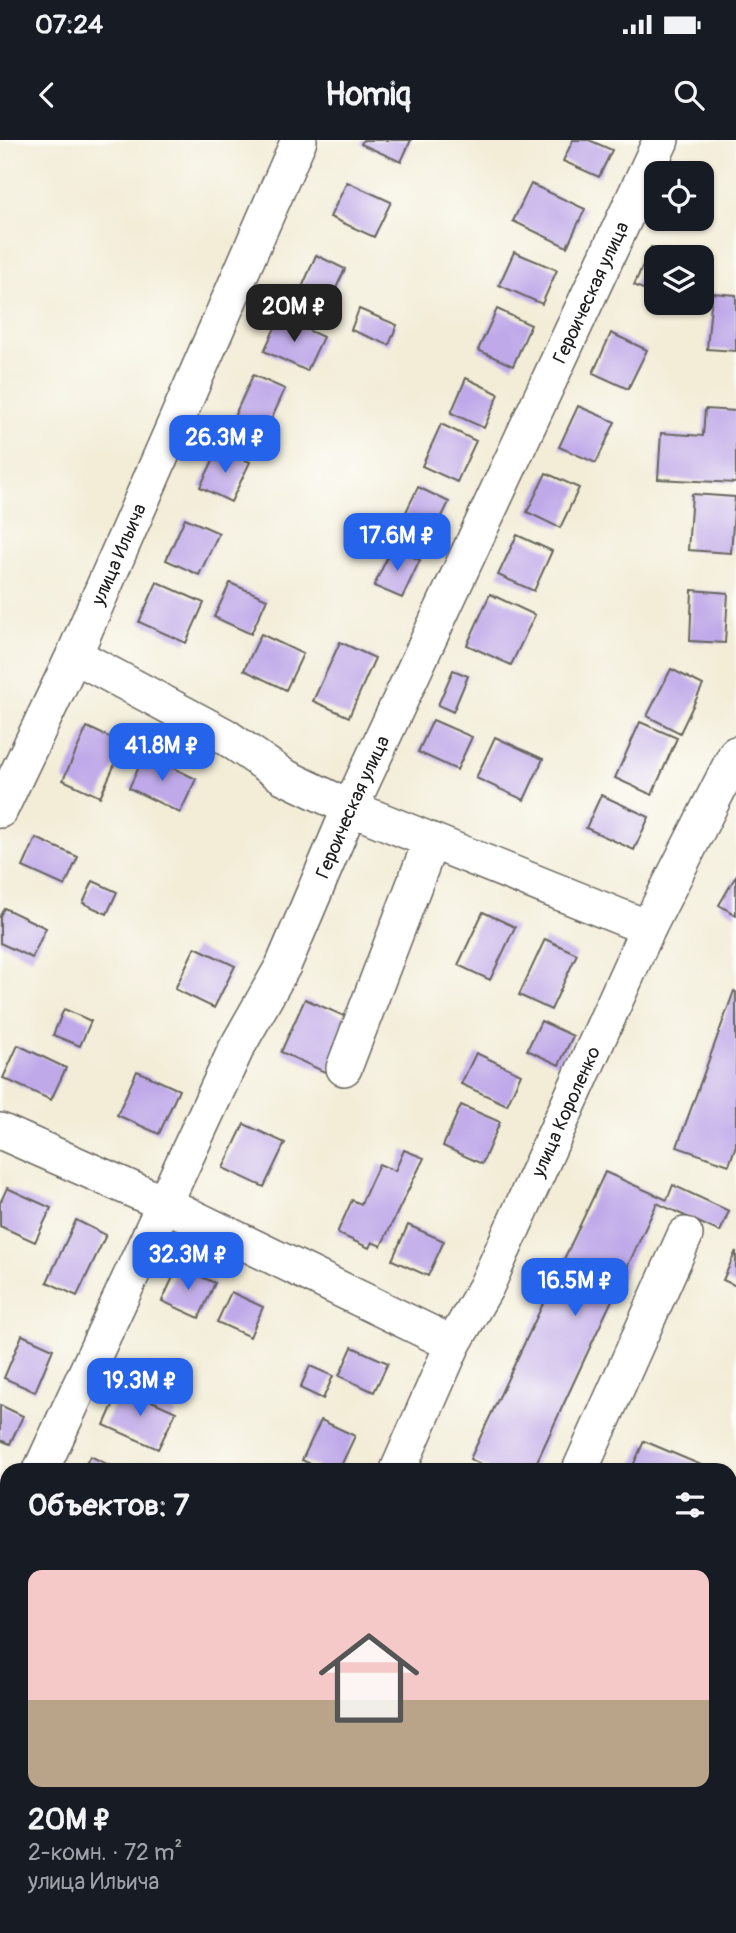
<!DOCTYPE html>
<html lang="ru">
<meta charset="utf-8">
<style>
:root{--surface:#171b24;--page:#242831;--text:#f1f3f6;--muted:#9ea1a6;--accent:#2563eb}
body{margin:0;font-family:Pangolin,sans-serif;background:var(--page);color:var(--text);height:100vh;display:flex;flex-direction:column;font-size:26px;white-space:nowrap}
*{box-sizing:border-box;margin:0}
p{font-size:23px;color:var(--muted)}
.icon{flex:none;width:38px;height:38px;fill:none;stroke:currentColor;stroke-width:2;stroke-linecap:round;stroke-linejoin:round}
.map{position:relative;flex:1;overflow:hidden}
.panel{position:absolute;left:0px;top:1323px;width:737px;height:471px;display:flex;flex-direction:column;background:var(--surface);border-radius:21px 21px 0 0;box-shadow:0 2px 5px #0004}
.panel>*{flex:none}
.fabs{position:absolute;left:644px;top:21px;display:grid;gap:14px}
.fabs a{display:grid;place-items:center;width:70px;height:70px;border-radius:14px;background:var(--surface);box-shadow:0 2px 5px #0004;font-size:35px}
.price{position:absolute;translate:-50% -60px;padding:0 16px;border-radius:14px;background:var(--accent);color:#fff;font-size:23px;line-height:46px;filter:drop-shadow(0 2px 4px #0008)}
.price::after{content:'';position:absolute;left:50%;top:42px;width:21px;height:16px;margin-left:-10px;background:inherit;clip-path:polygon(0 0,100% 0,50% 100%)}
.price.active{background:#222;color:#fff}
ul{padding:0;list-style:none}
li{display:grid;align-content:center;gap:14px;height:371px;padding:0 28px}
li span{display:grid;place-items:center;height:217px;border-radius:14px;color:#555}
li>.icon{margin-inline-start:auto}
span .icon{width:126px;height:126px;fill:#fffc;stroke-width:1}
li b{font-size:30px}
h2{display:flex;justify-content:space-between;align-items:center;height:84px;padding:0 28px;font-size:30px}
.status{display:flex;justify-content:space-between;align-items:center;height:49px;padding:0 35px;background:var(--surface);direction:ltr}
.status svg{height:19px;fill:currentColor}
header{display:flex;justify-content:space-between;align-items:center;height:91px;padding:0 28px;background:var(--surface);font-size:32px;font-weight:700}
.map>svg:first-child{display:block}
</style>
<div class="status"><b>07:24</b><svg viewBox="0 0 49 12"><path d="M0 12V9h3v3zM5 12V6h3v6zM10 12V3h3v9zM15 12V0h3v12zM26 1h20v11H26zM47 4h2v5h-2z"/></svg></div>
<header><svg class="icon" aria-label="back" viewBox="0 0 24 24"><path d="M15 5l-7 7 7 7"/></svg>Homiq<svg class="icon" aria-label="search" viewBox="0 0 24 24"><circle cx="10" cy="10" r="6"/><path d="M15 15l6 6"/></svg></header>
<div class="map">
<svg width="736" height="1793" viewBox="0 0 736 1793">
<rect width="100%" height="100%" fill="#fdfcf7"/>
<filter id="ink" filterUnits="userSpaceOnUse"><feTurbulence type="fractalNoise" baseFrequency=".0143" numOctaves="2"/><feDisplacementMap in="SourceGraphic" scale="14" xChannelSelector="R" yChannelSelector="G"/><feConvolveMatrix kernelMatrix="1 2 1 2 8 2 1 2 1" color-interpolation-filters="sRGB"/></filter>
<filter id="wash" filterUnits="userSpaceOnUse"><feTurbulence type="fractalNoise" baseFrequency=".00686" numOctaves="4" result="noise"/><feDisplacementMap in="SourceGraphic" scale="28" xChannelSelector="R" yChannelSelector="G"/><feGaussianBlur stdDeviation="1.57" result="paint"/><feColorMatrix in="noise" values="0 0 0 0 0 0 0 0 0 0 0 0 0 0 0 0 0 1.4 0 .05"/><feComposite in="paint" operator="in"/></filter>
<g filter="url(#wash)">
<rect width="100%" height="100%" fill="#f3edd8"/>
<path fill="#bac4de" d="M730,1601L736,1604V1793H314L301,1787H730Z"/>
<g id="blocks">
<path fill="#bfa9e9" d="M363,0H411L401,22L361,4Z
M573,0H589L612,10L599,37L563,21Z
M347,42L391,62L374,97L330,77Z
M531,44L585,69L567,107L513,81Z
M651,107L674,117H656V155L634,145Z
M514,112L557,130L542,164L499,145Z
M316,115L345,129L325,172L297,159Z
M712,153L736,155V211L707,209Z
M359,169L397,185L389,205L351,190Z
M497,169L531,185L513,226L478,210Z
M280,177L323,197L307,231L264,211Z
M611,193L647,210L628,249L593,233Z
M253,235L285,249L264,296L232,281Z
M466,238L499,254L484,288L451,273Z
M578,266L615,282L596,323L559,307Z
M705,269L736,271V343L658,339L661,293L703,296Z
M441,284L476,301L457,342L422,326Z
M219,308L250,322L231,362L200,347Z
M546,333L579,348L560,388L527,372Z
M418,347L449,362L435,391L404,376Z
M692,354L735,357L731,413L688,410Z
M185,378L219,393L199,435L166,420Z
M517,395L552,411L534,451L498,435Z
M392,407L420,420L402,458L374,446Z
M157,442L204,463L186,503L139,482Z
M230,443L267,459L251,494L214,477Z
M692,450L728,453L725,503L690,501Z
M490,454L535,475L511,525L467,505Z
M261,494L303,514L286,550L244,530Z
M340,502L375,518L349,577L313,561Z
M671,529L703,545L680,593L647,576Z
M453,530L468,536L453,572L438,565Z
M433,580L472,597L457,630L418,612Z
M640,582L677,598L652,655L615,638Z
M87,587L124,604L100,657L63,640Z
M495,597L543,619L524,660L476,638Z
M145,614L196,639L180,673L129,648Z
M601,655L649,677L634,710L586,688Z
M36,698L78,717L65,746L23,727Z
M736,736V775L719,765Z
M93,741L117,752L107,774L83,763Z
M4,768L46,788L32,818L0,803V776Z
M483,772L515,787L490,840L458,825Z
M545,799L577,814L551,870L519,855Z
M195,807L235,826L214,868L175,849Z
M734,851L736,852V1005L729,1025L677,1007Z
M305,859L351,879L327,933L281,912Z
M64,869L91,881L80,906L53,895Z
M541,881L573,896L559,925L527,910Z
M18,905L66,928L51,960L3,938Z
M476,913L521,934L507,965L461,944Z
M137,931L179,950L159,994L117,975Z
M461,965L500,982L482,1024L443,1006Z
M244,984L285,1003L264,1047L223,1028Z
M404,1010L424,1018L381,1106L372,1102L369,1108L337,1093L352,1060L361,1064L379,1024L395,1031Z
M605,1032L667,1060L673,1045L729,1071L720,1092L657,1063L533,1330H493L470,1319Z
M7,1048L51,1068L35,1102L0,1086V1063Z
M76,1080L106,1095L77,1156L47,1142Z
M408,1085L444,1101L428,1136L392,1120Z
M736,1111V1146L723,1140Z
M178,1126L215,1143L199,1178L162,1161Z
M231,1152L263,1167L250,1197L217,1182Z
M22,1195L53,1209L35,1252L4,1238Z
M352,1207L388,1223L374,1252L339,1236Z
M310,1226L333,1236L323,1259L300,1248Z
M121,1247L176,1272L158,1309L104,1285Z
M0,1265L23,1276L10,1304L0,1300Z
M321,1280L355,1296L339,1330H323L302,1320Z
M644,1301L713,1330H631Z
M90,1316L119,1330H83Z
M7,1486V1534L0,1531V1501Z
M730,1601L736,1604V1724L730,1738Z
M312,1787H359L372,1793H314L310,1791Z
M444,1787H476L474,1793H459Z
M502,1787H529L526,1793H500Z
M624,1787H708L706,1793H638Z"/>
</g>
</g>
<g filter="url(#ink)">
<use href="#blocks" fill-opacity="0" stroke="#67655e" stroke-width="2"/>
<g fill="none" stroke-linecap="round" stroke-linejoin="round">
<g stroke="#67655e" stroke-width="38">
<g id="minor">
<path d="M74,515L225,596L283,636L350,668L648,788"/>
<path id="s1" d="M0,670L74,515L299,0"/>
<path d="M344,928L431,701"/>
<path d="M0,991L163,1063L453,1204"/>
<path id="s2" d="M41,1330L236,909L283,826L350,668L661,0"/>
<path id="s3" d="M398,1330L453,1204L486,1147L648,788L736,614"/>
<path d="M580,1330L685,1095"/>
<path d="M0,1419L7,1404"/>
<path d="M730,1421L736,1423"/>
<path d="M0,1724L7,1727"/>
<path d="M730,1777L736,1762"/>
<path d="M134,1787L147,1793"/>
<path d="M403,1787L415,1793"/>
<path d="M571,1787L588,1793"/>
<path d="M176,1793L179,1787"/>
<path d="M286,1793L289,1787"/>
<path d="M486,1793L489,1787"/>
<path d="M539,1793L546,1787"/>
</g>
</g>
<use href="#minor" stroke="#fff" stroke-width="35"/>
</g>
</g>
<g text-anchor="middle" stroke-width="7" stroke-linejoin="round" paint-order="stroke">
<g font-size="19" fill="#1c1c1c" stroke="#fdfcf7">
<text dy="7" stroke="none"><textPath href="#s2" startOffset="1300">Героическая улица</textPath></text>
<text dy="7" stroke="none"><textPath href="#s1" startOffset="282">улица Ильича</textPath></text>
<text dy="7" stroke="none"><textPath href="#s2" startOffset="733">Героическая улица</textPath></text>
<text dy="7" stroke="none"><textPath href="#s3" startOffset="396">улица Короленко</textPath></text>
</g>
</g>
</svg>
<div class="fabs">
<a><svg class="icon" aria-label="locate" viewBox="0 0 24 24"><circle cx="12" cy="12" r="6"/><path d="M12 2v4M12 18v4M2 12h4M18 12h4"/></svg></a>
<a><svg class="icon" aria-label="layers" viewBox="0 0 24 24"><path d="M12 4l9 5-9 5-9-5zM3 14l9 5 9-5"/></svg></a>
</div>
<b class="price active" style="left:294px;top:204px">20M ₽</b>
<b class="price" style="left:225px;top:335px">26.3M ₽</b>
<b class="price" style="left:397px;top:433px">17.6M ₽</b>
<b class="price" style="left:162px;top:643px">41.8M ₽</b>
<b class="price" style="left:188px;top:1152px">32.3M ₽</b>
<b class="price" style="left:575px;top:1178px">16.5M ₽</b>
<b class="price" style="left:140px;top:1278px">19.3M ₽</b>
<section class="panel">
<h2>Объектов: 7<svg class="icon" aria-label="filters" viewBox="0 0 24 24"><path d="M4 7h16M4 17h16"/><circle cx="9" cy="7" r="2"/><circle cx="15" cy="17" r="2"/></svg></h2>
<ul>
<li><span style="background:linear-gradient(#f6c9c9 60%,#b9a48a 0)"><svg class="icon" aria-label="home" viewBox="0 0 24 24"><path d="M3 11l9-7 9 7M6 9v11h12V9"/></svg></span><div><b>20M ₽</b><p>2-комн. · 72 m²</p><p>улица Ильича</p></div></li>
</ul>
</section>
</div>
